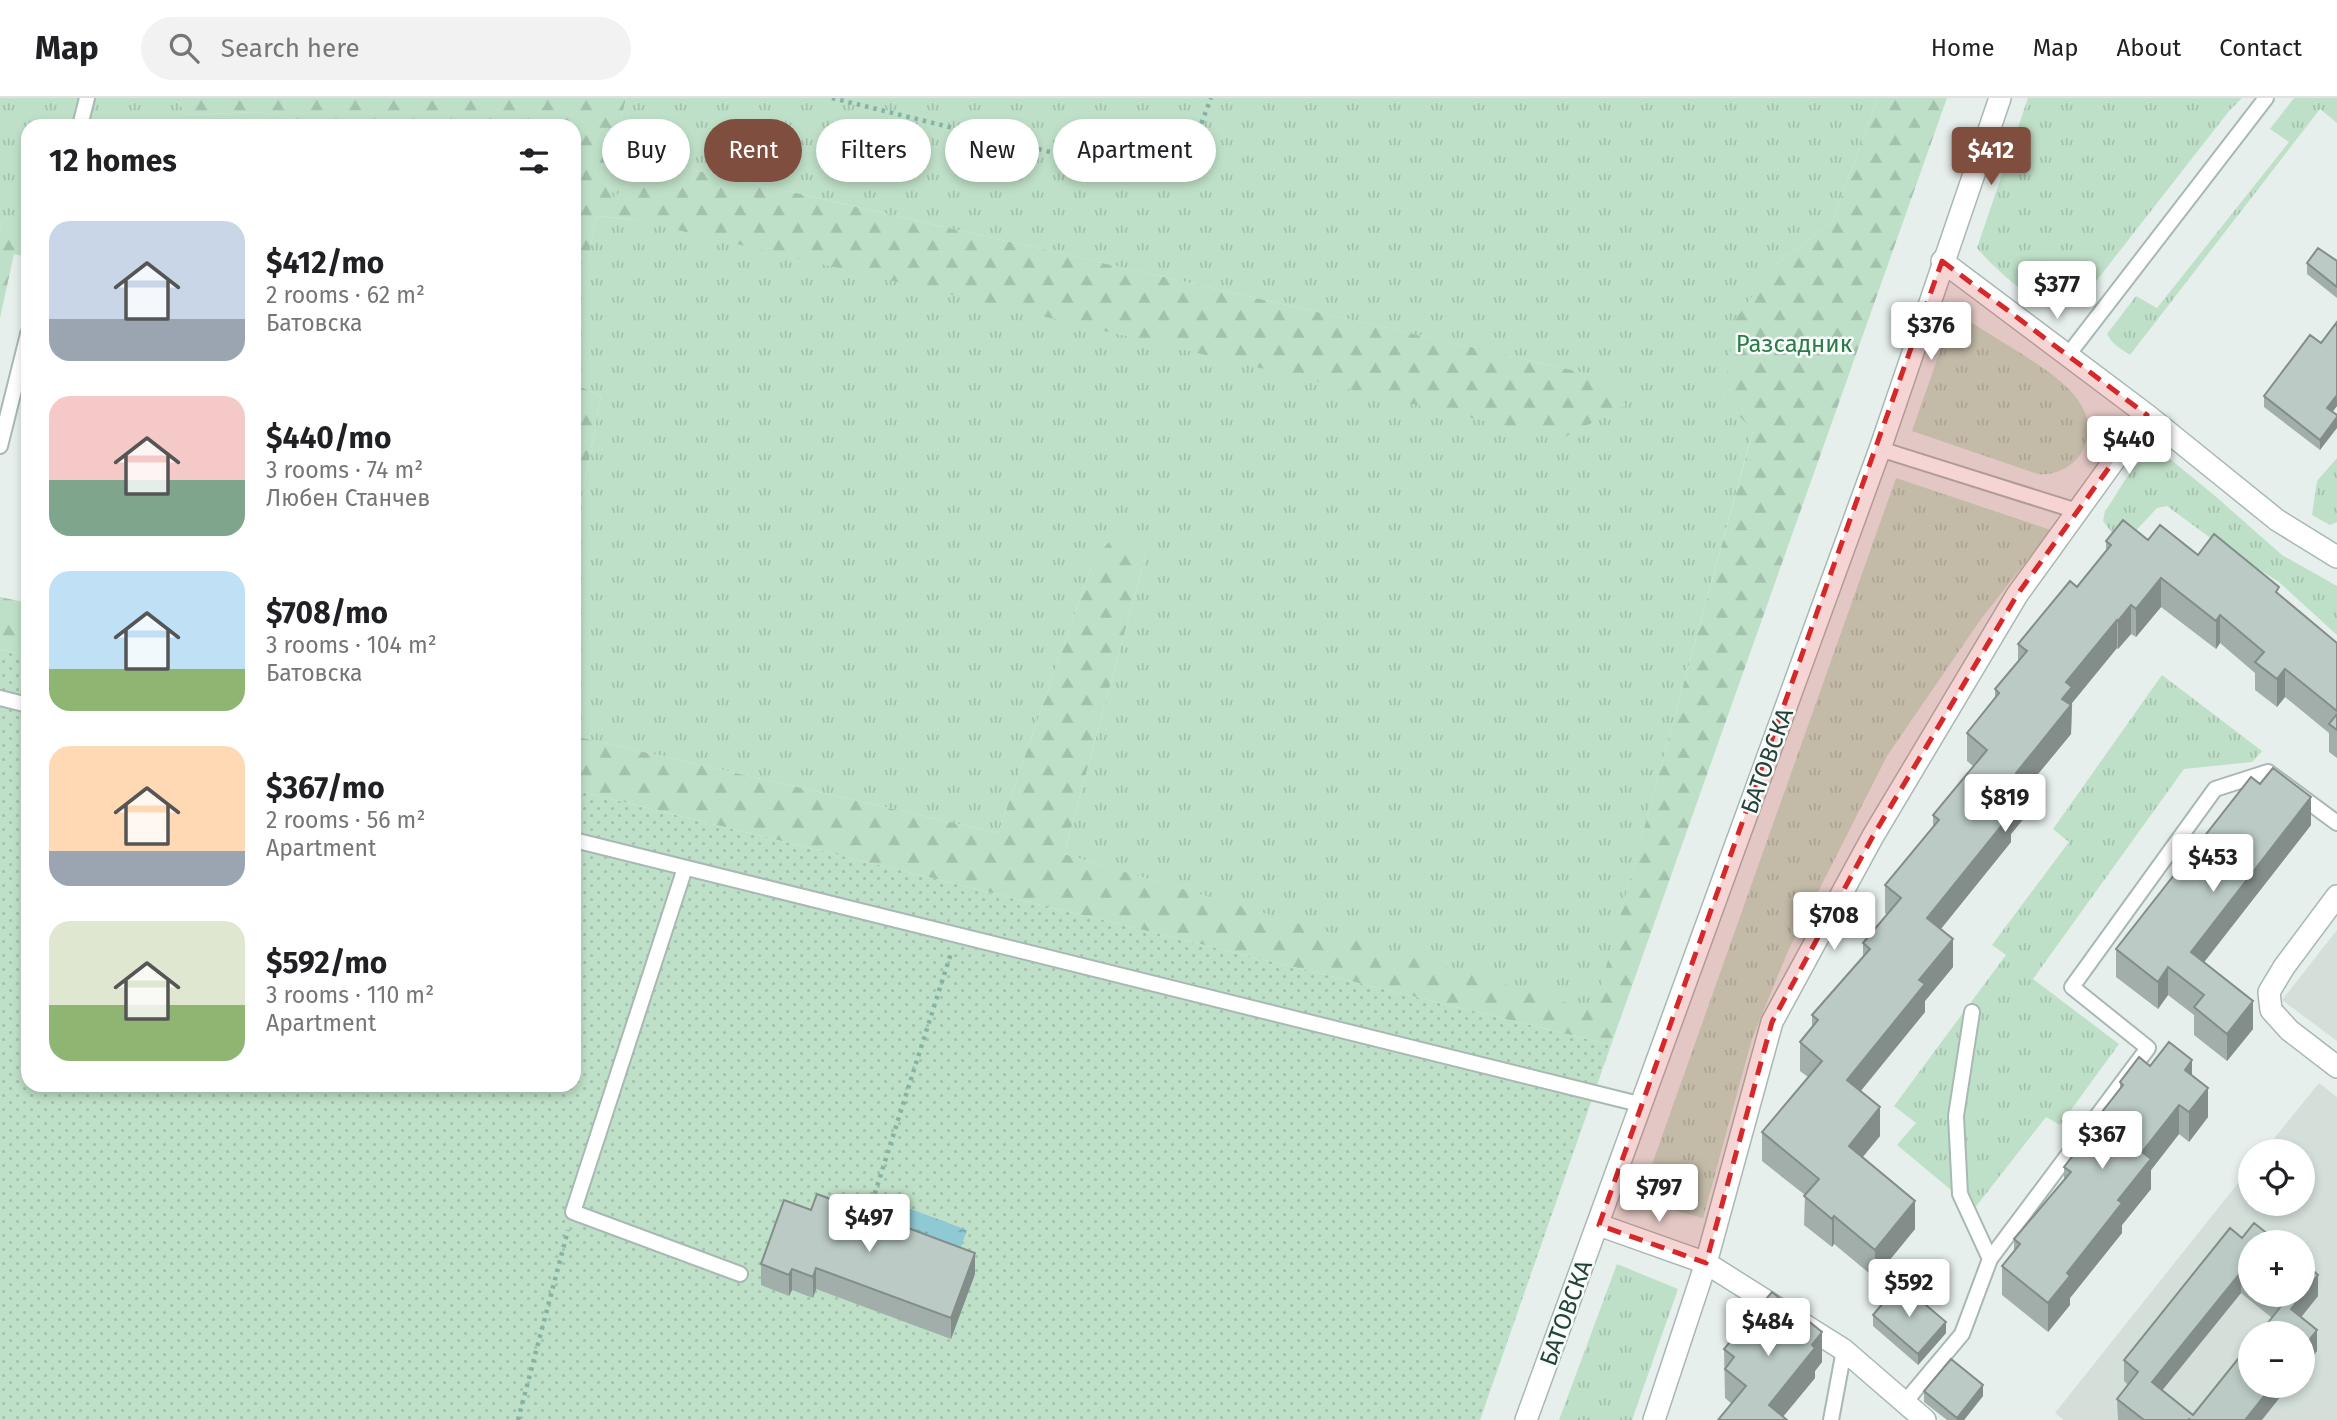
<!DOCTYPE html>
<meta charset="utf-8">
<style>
:root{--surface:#fff;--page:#f2f2f2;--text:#202124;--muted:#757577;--line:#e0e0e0;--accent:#7f4e3f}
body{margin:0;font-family:"Fira Sans",sans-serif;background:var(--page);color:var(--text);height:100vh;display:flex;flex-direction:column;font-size:26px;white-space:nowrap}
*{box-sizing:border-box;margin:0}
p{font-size:23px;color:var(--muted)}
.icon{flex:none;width:38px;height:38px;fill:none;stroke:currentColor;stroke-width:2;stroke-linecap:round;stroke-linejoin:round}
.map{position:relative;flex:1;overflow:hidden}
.details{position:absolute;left:21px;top:21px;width:560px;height:973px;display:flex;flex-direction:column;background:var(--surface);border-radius:21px;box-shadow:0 4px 10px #0003}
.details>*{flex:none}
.hud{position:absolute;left:602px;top:21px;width:665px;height:63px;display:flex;gap:14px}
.buttons{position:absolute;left:2238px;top:1041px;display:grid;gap:14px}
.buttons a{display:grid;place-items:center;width:77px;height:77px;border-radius:50%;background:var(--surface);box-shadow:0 4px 10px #0003;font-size:35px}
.price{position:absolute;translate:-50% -60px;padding:0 16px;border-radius:7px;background:#fff;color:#222;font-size:23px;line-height:46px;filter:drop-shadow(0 2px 4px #0008)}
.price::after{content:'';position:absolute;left:50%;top:42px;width:21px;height:16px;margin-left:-10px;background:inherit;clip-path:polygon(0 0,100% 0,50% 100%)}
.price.selected{background:var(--accent);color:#fff}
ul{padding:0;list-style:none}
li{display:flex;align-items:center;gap:21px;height:175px;padding:0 28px}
li span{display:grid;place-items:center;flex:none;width:196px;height:140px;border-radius:21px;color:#555}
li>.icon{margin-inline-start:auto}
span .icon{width:84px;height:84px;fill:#fffc;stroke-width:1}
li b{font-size:30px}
h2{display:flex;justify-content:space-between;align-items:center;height:84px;padding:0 28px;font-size:30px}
.tag{padding:0 24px;border-radius:32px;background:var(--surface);box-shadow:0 4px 10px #0003;font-size:24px;line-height:63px}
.tag.selected{background:var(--accent);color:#fff}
header{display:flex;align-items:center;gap:42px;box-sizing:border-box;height:98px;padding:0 35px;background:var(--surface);border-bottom:2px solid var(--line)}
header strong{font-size:33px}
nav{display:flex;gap:38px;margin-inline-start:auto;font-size:24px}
.search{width:490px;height:63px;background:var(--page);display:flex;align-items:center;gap:18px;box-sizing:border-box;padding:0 24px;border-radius:38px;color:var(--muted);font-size:26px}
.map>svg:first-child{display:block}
</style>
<header>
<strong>Map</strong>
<div class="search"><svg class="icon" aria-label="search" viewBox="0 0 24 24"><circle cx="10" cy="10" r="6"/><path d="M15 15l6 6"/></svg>Search here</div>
<nav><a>Home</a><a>Map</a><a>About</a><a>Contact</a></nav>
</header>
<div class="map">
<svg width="2337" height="1322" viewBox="0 0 2337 1322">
<defs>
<pattern id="grass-tufts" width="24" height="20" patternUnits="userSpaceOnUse" patternTransform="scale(1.75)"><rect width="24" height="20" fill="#bfe0c8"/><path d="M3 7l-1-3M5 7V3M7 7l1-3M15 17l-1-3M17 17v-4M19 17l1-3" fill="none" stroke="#a4c1ad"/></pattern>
<pattern id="forest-firs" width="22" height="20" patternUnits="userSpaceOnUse" patternTransform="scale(1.75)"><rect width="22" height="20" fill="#bfe0c8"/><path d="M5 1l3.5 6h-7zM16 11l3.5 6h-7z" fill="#a4c1ad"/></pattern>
<pattern id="park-dots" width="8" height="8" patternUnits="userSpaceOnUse" patternTransform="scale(1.75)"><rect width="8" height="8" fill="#bfe0c8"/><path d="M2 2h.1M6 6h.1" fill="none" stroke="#a4c1ad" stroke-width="1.8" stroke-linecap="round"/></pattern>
<pattern id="water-ripples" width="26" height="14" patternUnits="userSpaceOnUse" patternTransform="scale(1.75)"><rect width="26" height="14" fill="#8ec9d4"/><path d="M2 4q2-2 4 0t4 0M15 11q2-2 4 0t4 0" fill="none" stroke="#74a5ad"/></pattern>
</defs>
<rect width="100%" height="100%" fill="#e6efeb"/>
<path fill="#d4dfda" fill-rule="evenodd" d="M2337,832V943L2282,902Z
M2319,985L2337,999V1322H2064L2055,1315L2250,1070V1106H2303V1054L2264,1053ZM2250,1144H2303V1197H2250ZM2250,1236H2303V1288H2250Z"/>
<path fill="url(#grass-tufts)" d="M0,0H174L189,17L256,14L296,21V28H28V112H23L3,122L0,134Z
M626,0H1878L1832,124L1774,168L1723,300L1753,332L1594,914L1064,756L1146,456L1094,461L998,735L574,638V441L601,298L574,286L575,261L582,227L574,224V162L588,164L596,118L635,122L1610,281L660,64L638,74L614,101L607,86Z
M2028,0H2242L2229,13L2079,205C2070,208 2061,211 2052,209C2032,205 1990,166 1977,150Z
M2294,0H2337V25L2320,11L2130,257C2121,251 2112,246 2107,236L2136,198L2157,210L2289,44L2270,31Z
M1954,213C1974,226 1994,239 2014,251C2048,273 2111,308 2080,357C2071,370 2053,378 2038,376L1912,333Z
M2160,353L2214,397L2282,457L2337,488V537L2279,484L2220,447L2167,408L2157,410L2128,441L2112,435L2103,423L2105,413C2120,394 2134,357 2160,353Z
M2337,360V424L2330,427L2312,417L2317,383Z
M1896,380L2051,432L1981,521L1887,658L1788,853L1752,941L1703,1120L1639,1103Z
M2162,577L2262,653L2252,664L2184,671L2033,881L2119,946L2060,1027L2046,1019L1974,1111L1897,1047L1916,1025L1894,1008L2006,857L1992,847L2069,744L2053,731Z
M1617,1166L1678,1191L1632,1322H1559Z"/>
<path fill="url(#forest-firs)" d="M174,0H626L607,86L614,100L638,74L660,64L1611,281L1626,307L1561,341L635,122L596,118L588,165L574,162V28H296L295,21L256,14L189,17Z
M1878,0H1947L1611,947L574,692V638L998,735L1094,461L1117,435L1146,456L1064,756L1594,913L1753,333L1723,300L1735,222L1774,168L1832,124Z
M23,112H28V159L14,156L0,220V134L3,122Z
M574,224L582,227L575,261L574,286L601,298L574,441Z
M0,499L28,505V558L0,551Z"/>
<path fill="url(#park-dots)" d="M0,551L28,558V987H574V692L1611,947L1480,1322H0Z"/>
<path fill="url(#water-ripples)" d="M892,1104L967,1132L954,1168L878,1140Z"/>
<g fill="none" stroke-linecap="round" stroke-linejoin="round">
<g stroke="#a8b8b2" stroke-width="18">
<path id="service" d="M80,28L87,0
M2068,257L2266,0
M0,348L28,236
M1880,351L2077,413
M0,600L28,607
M574,742L1643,1007
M685,770L573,1114L740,1176
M1972,914L1956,1018L1960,1096L1990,1161
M1905,1304L1962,1236L1990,1161L2148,950L2072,889L2215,691L2268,674L2337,725
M1831,1322L1844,1252"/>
</g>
<g stroke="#a8b8b2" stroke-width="24">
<path id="minor" d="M1942,163L2147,317L2277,422L2337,459
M2337,798L2284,869L2269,894L2271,912L2289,932L2337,969
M1599,1127L1706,1165L1844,1252L1925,1322
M1654,1322L1706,1165L1772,924L1873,738L2017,497L2147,317"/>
</g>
<g stroke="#a8b8b2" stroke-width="24">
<path id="tertiary" d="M1526,1322L1880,351L2000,0"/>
</g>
<path stroke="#86b3a5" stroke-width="4.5" stroke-dasharray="3.5 5" stroke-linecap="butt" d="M832,0L1135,75L1169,66L1200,29L1211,0
M867,1120L951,855
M518,1322L568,1132"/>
<use href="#service" stroke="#fff" stroke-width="14"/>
<use href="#minor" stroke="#fff" stroke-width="21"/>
<use href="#tertiary" stroke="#fff" stroke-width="21"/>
</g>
<path fill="#a1aea9" d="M2337,163V200L2307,176V165Z
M2337,224V308L2332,314L2320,352L2264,309V298L2321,245Z
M2148,442L2198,457L2279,497L2337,545V660L2329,654V635L2285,599L2277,609L2255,592V575L2220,545L2216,551L2161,509L2136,539L2131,536L2118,551L2117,550L2072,605L2071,636L2029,687V714L2011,736V744L1941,831L1953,869L1925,903V914L1860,993L1880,1038L1862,1059L1915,1131L1875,1180L1834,1146L1832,1149L1804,1127L1805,1097L1762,1063V1034L1808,979L1800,973V944L1812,930V917L1863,859V845L1887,817L1885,815V787L1933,729V717L1973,668L1967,663V635L1995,600V591L2018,563V546L2077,489L2106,453V443Z
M2311,727L2204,864L2253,931L2227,963L2194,937V917L2168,897L2158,911L2116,879V851Z
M2150,968L2192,977L2208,1019L2189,1044L2179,1036L2151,1072V1091L2122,1127V1135L2070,1200V1207L2048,1234L2002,1197V1168L2014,1153V1141L2064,1082V1069L2098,1026V1019L2120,991V984Z
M2242,1140L2250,1144V1197L2318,1198L2301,1219L2317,1253L2303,1271V1236L2272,1220L2241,1195L2162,1292L2193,1317L2262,1322H2118L2117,1301L2128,1287L2124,1283V1262Z
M761,1166L975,1176L951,1241L816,1191L813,1200L792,1192L789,1198L761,1187Z
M1873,1217L1946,1235L1918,1267L1873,1228Z
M1724,1251L1822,1264L1815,1273V1280L1783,1319L1732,1306L1725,1300Z
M1924,1293L1983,1298L1964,1322H1947L1924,1304Z"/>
<path fill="#838d89" d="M2337,297V308L2327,321V310Z
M2337,319V330L2320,352V342Z
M2161,480V509L2136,539V511Z
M2131,507V536L2118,551V523Z
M2220,517V545L2216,551V523Z
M2117,522V550L2072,605L2071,636L2029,687V714L2011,736V744L1927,848V820L2006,713L2016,675L2062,601L2066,584Z
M2285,571V599L2277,609V581Z
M2311,699V727L2191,881V854Z
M1953,841V869L1925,903V914L1847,1010V982L1919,882Z
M2168,869V897L2158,911V884Z
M2253,903V931L2227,963V936Z
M2192,962V992L2185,972Z
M2208,990V1019L2189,1044V1014Z
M2179,1007V1036L2151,1072V1091L2122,1127V1135L2070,1200V1207L2048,1234V1205L2067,1175L2118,1102L2142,1054Z
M1880,1009V1038L1849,1076V1048Z
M1915,1103V1131L1875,1180V1152Z
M1834,1118V1146L1832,1149V1121Z
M975,1155V1176L951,1241V1220Z
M816,1170V1191L813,1200V1179Z
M792,1171V1192L789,1198V1177Z
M2241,1174V1195L2152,1305V1284Z
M2318,1177V1198L2291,1232V1211Z
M1946,1224V1235L1918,1267V1256Z
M2317,1232V1253L2303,1271V1250Z
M1822,1234V1264L1815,1273V1280L1780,1322L1769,1307Z
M1983,1287V1298L1964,1322H1957V1320Z
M2272,1288H2289L2262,1322H2245Z"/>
<path fill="#bbcac4" stroke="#838d89" stroke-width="2" d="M2318,150L2337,163V189L2307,165Z
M2337,224V297L2327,310L2337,317V319L2320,342L2264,298L2310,237L2321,245Z
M2123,422L2148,442L2160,427L2198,457L2214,436L2279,489L2276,494L2337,545V613L2285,571L2277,581L2255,564L2264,554L2220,517L2216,523L2161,480L2136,511L2131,507L2118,523L2117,522L2066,584L2072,589L2062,601L2071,607L2016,675L2029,686L2006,713L2011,716L1927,820L1953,841L1919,882L1925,886L1847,982L1880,1009L1849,1048L1915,1103L1875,1152L1834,1118L1832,1121L1804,1098L1819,1081L1762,1034L1822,963L1800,944L1818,922L1812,917L1870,851L1863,845L1901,800L1885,787L1939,722L1933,717L1987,652L1967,635L1999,595L1995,591L2027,553L2018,546L2070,483L2077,489L2111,447L2106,443Z
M2337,616V632L2329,626Z
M2273,670L2311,699L2191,854L2253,903L2227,936L2194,909L2204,897L2168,869L2158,884L2116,851L2251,679L2260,686Z
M2169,944L2192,962L2185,972L2208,990L2189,1014L2179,1007L2142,1054L2151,1061L2118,1102L2122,1105L2067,1175L2070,1178L2048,1205L2002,1168L2020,1146L2014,1141L2071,1074L2064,1069L2101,1022L2098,1019L2123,987L2120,984L2139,959L2150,968Z
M817,1096L975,1155L951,1220L816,1170L813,1179L792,1171L789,1177L761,1166L784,1102L811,1112Z
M2254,1125L2278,1144H2250V1181L2241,1174L2152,1284L2193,1317L2250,1246V1288H2272L2245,1322H2191L2189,1321L2188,1322H2144L2117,1301L2138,1274L2124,1262L2230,1130L2242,1140Z
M2303,1164L2318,1177L2303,1196Z
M1900,1185L1946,1224L1918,1256L1873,1217Z
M1772,1194L1822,1234L1812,1247L1815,1250L1769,1307L1787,1322H1718L1746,1288L1725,1271L1734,1259L1724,1251Z
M2270,1197H2302L2291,1211L2317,1232L2303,1250V1236H2259L2282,1207Z
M1951,1261L1983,1287L1957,1320L1924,1293Z"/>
<path fill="#d62828" fill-opacity="0.2" stroke="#d62828" stroke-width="5" stroke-dasharray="14 9" stroke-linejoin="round" d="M1942,163L2147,317L2017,497L1873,738L1772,924L1706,1165L1599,1127Z"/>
<g text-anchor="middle" stroke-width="5" stroke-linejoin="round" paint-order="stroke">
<g font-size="24" fill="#2d7a4b" stroke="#f7fbf9">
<text x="1794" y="254">Разсадник</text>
</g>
<g font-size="24" fill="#24423a" stroke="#f7fbf9">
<text transform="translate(1767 663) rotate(-70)" y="8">БАТОВСКА</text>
<text transform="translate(1566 1215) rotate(-70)" y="8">БАТОВСКА</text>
</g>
</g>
</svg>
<div class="buttons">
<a><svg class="icon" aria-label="locate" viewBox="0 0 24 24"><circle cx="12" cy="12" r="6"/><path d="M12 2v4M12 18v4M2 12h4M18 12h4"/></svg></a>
<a>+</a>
<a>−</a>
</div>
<b class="price selected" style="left:1991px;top:89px">$412</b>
<b class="price" style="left:2057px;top:223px">$377</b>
<b class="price" style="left:1931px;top:264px">$376</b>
<b class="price" style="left:2129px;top:378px">$440</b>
<b class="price" style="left:2005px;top:736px">$819</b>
<b class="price" style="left:2213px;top:796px">$453</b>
<b class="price" style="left:1834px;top:854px">$708</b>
<b class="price" style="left:2102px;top:1073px">$367</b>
<b class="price" style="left:1659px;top:1126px">$797</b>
<b class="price" style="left:869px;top:1156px">$497</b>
<b class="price" style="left:1909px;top:1221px">$592</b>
<b class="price" style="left:1768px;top:1260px">$484</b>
<div class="hud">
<a class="tag">Buy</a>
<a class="tag selected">Rent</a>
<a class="tag">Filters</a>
<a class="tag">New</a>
<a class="tag">Apartment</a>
</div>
<section class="details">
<h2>12 homes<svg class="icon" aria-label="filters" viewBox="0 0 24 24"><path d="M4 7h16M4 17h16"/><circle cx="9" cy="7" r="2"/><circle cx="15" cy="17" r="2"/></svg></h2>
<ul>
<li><span style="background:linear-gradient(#c9d6e8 70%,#9aa5b1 0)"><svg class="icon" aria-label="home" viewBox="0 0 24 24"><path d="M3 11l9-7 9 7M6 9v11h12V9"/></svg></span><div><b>$412/mo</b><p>2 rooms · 62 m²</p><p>Батовска</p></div></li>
<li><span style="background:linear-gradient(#f6c9c9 60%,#7fa58c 0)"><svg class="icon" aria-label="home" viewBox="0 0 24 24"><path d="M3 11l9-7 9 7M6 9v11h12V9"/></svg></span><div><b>$440/mo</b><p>3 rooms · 74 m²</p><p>Любен Станчев</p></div></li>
<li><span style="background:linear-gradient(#bfe0f5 70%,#8fb573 0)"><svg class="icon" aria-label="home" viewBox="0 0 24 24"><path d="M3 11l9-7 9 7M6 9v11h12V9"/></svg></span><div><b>$708/mo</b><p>3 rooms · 104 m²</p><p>Батовска</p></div></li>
<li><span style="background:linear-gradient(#ffd9b3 75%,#9aa5b1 0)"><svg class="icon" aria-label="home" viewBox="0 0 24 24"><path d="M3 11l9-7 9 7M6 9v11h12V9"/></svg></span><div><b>$367/mo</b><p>2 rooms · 56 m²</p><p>Apartment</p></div></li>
<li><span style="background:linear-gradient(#dfe7d0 60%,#8fb573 0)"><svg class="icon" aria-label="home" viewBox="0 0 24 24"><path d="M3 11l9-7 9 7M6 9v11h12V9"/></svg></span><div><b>$592/mo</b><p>3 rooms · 110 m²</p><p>Apartment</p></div></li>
</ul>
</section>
</div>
